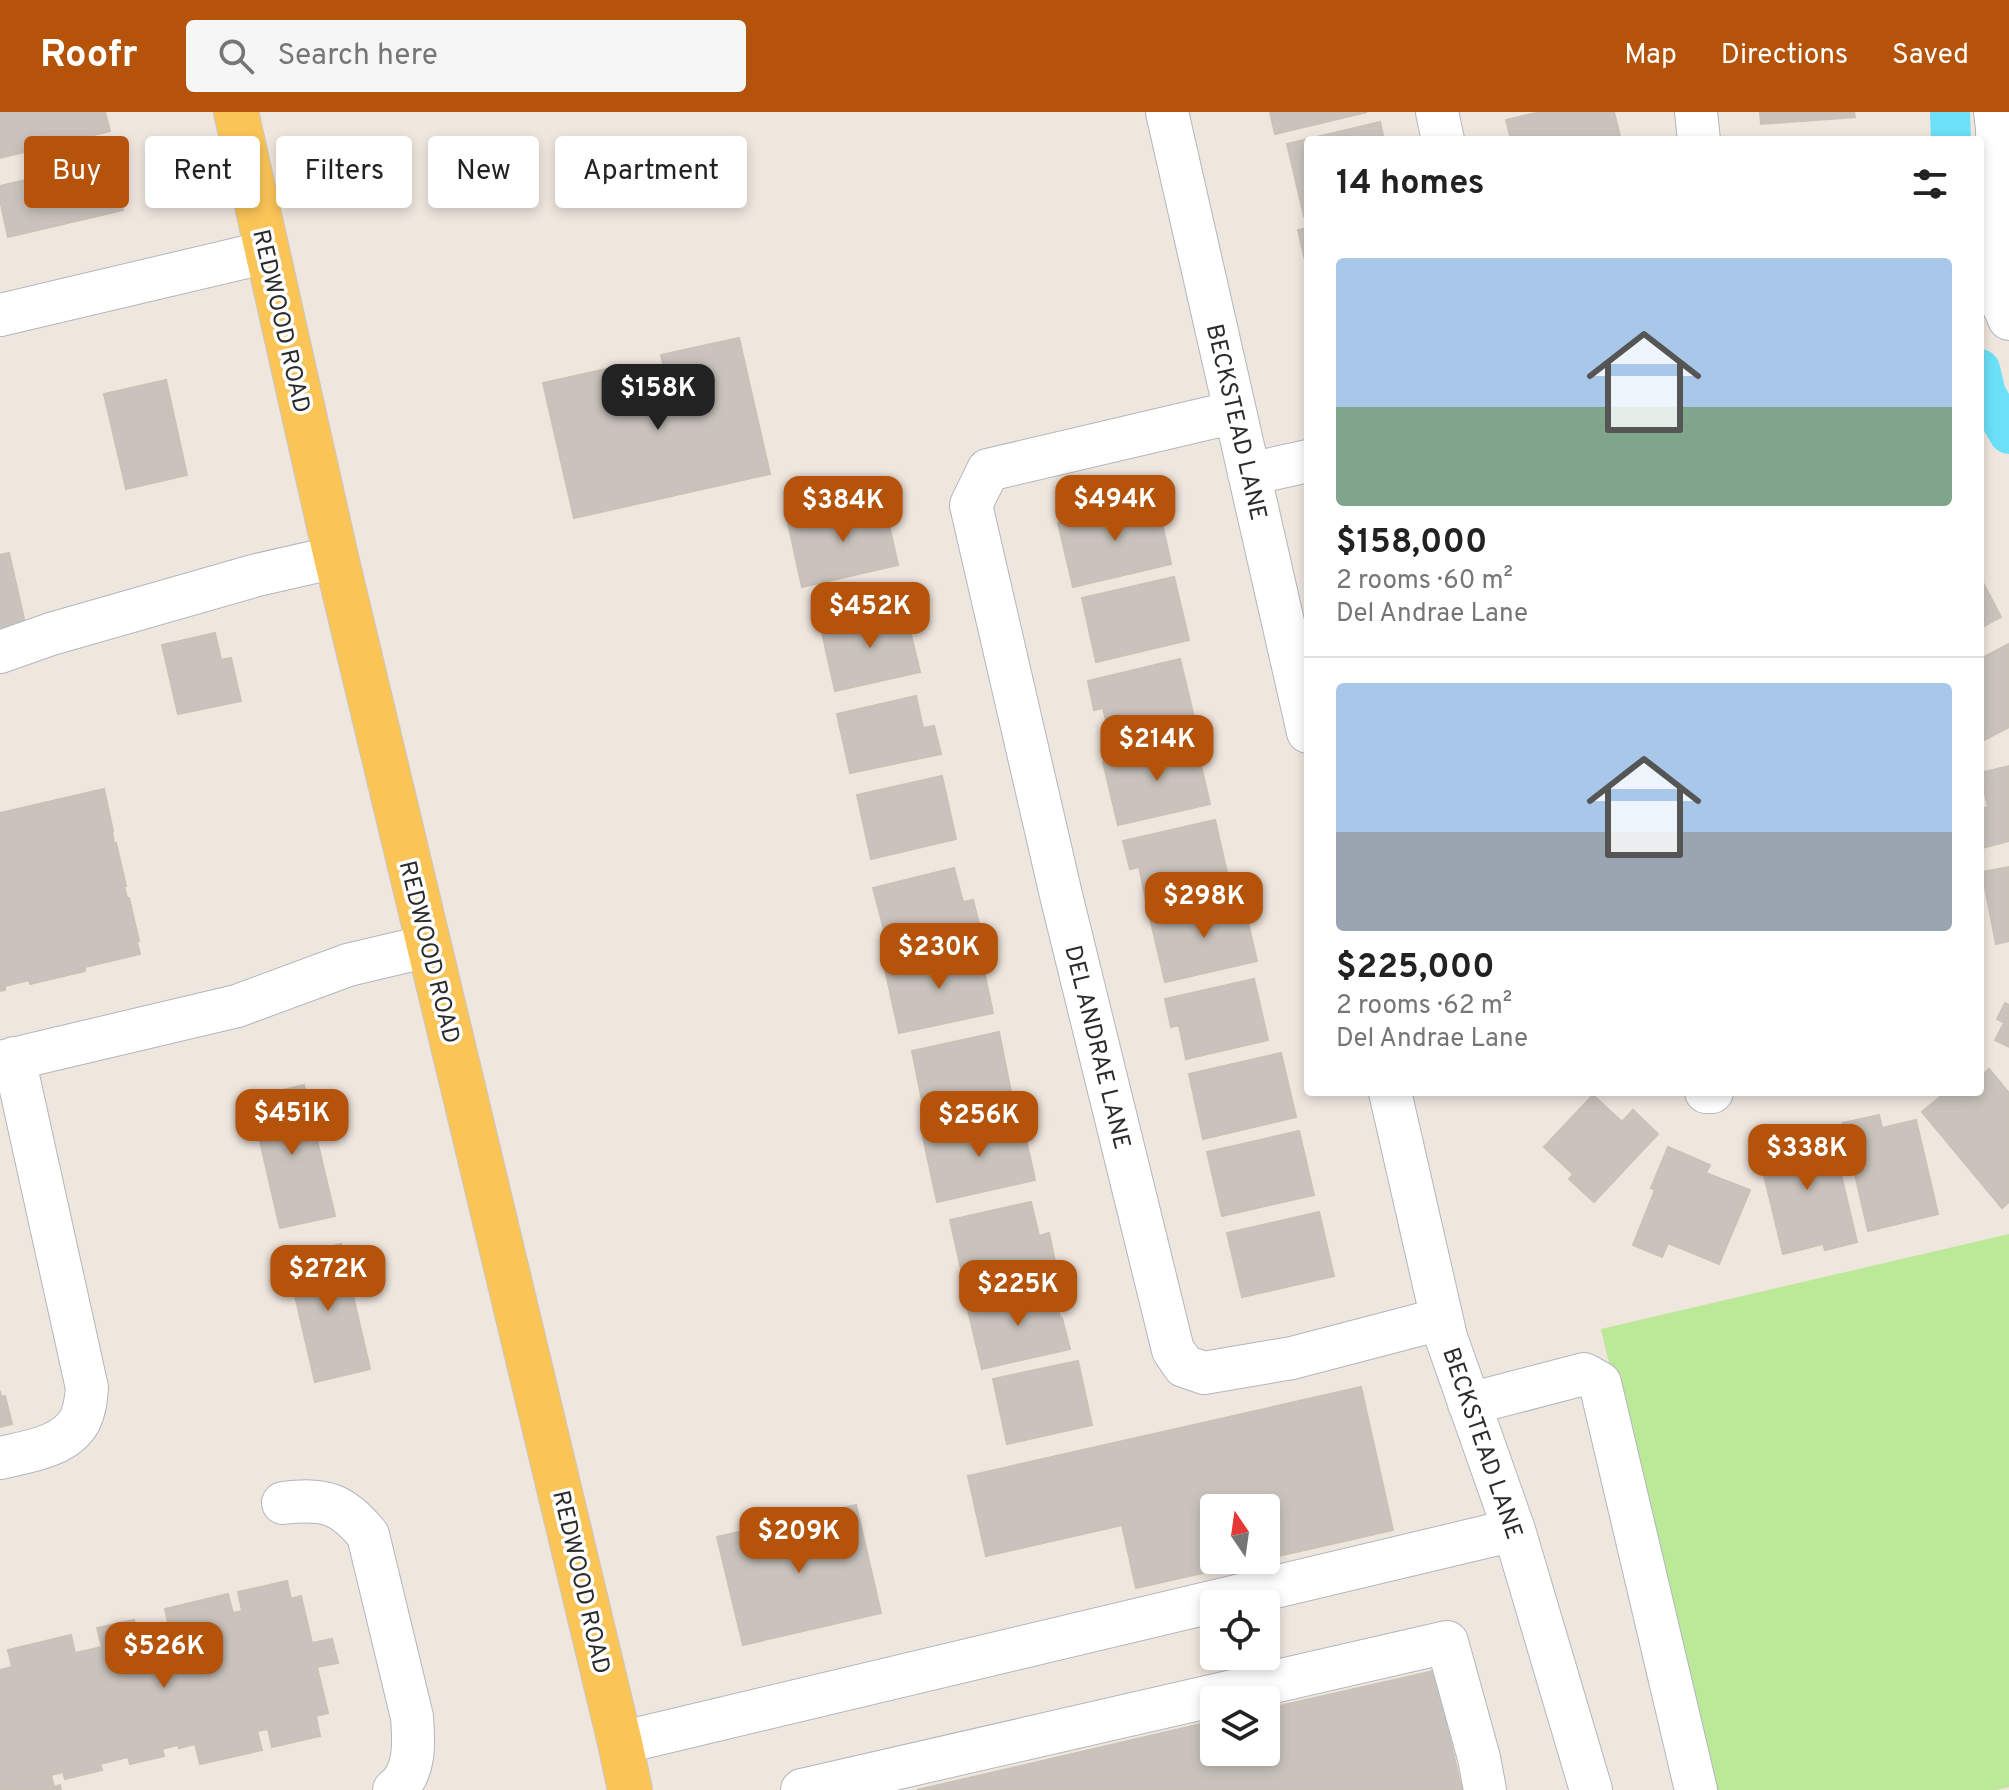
<!DOCTYPE html>
<meta charset="utf-8">
<style>
:root{--surface:#fff;--page:#f6f6f6;--text:#222;--muted:#767676;--line:#e0e0e0;--accent:#b45309}
body{margin:0;font-family:Overpass,sans-serif;background:var(--page);color:var(--text);height:100vh;display:flex;flex-direction:column;font-size:30px;white-space:nowrap}
*{box-sizing:border-box;margin:0}
p{font-size:26px;color:var(--muted)}
.icon{flex:none;width:44px;height:44px;fill:none;stroke:currentColor;stroke-width:2;stroke-linecap:round;stroke-linejoin:round}
.map{position:relative;flex:1;overflow:hidden}
.panel{position:absolute;left:1304px;top:24px;width:680px;height:960px;display:flex;flex-direction:column;background:var(--surface);border-radius:8px;box-shadow:0 4px 12px #0003}
.panel>*{flex:none}
.guide{position:absolute;left:24px;top:24px;width:760px;height:72px;display:flex;gap:16px}
.needle{width:52px;rotate:347deg}
.controls{position:absolute;left:1200px;top:1382px;display:grid;gap:16px}
.controls a{display:grid;place-items:center;width:80px;height:80px;border-radius:8px;background:var(--surface);box-shadow:0 4px 12px #0003;font-size:40px}
.price{position:absolute;translate:-50% -68px;padding:0 18px;border-radius:16px;background:var(--accent);color:#fff;font-size:26px;line-height:52px;filter:drop-shadow(0 2px 4px #0008)}
.price::after{content:'';position:absolute;left:50%;top:48px;width:24px;height:18px;margin-left:-12px;background:inherit;clip-path:polygon(0 0,100% 0,50% 100%)}
.price.active{background:#222;color:#fff}
ul{padding:0;list-style:none}
li{display:grid;align-content:center;gap:16px;height:424px;padding:0 32px}
li+li{border-top:2px solid var(--line)}
li span{display:grid;place-items:center;height:248px;border-radius:8px;color:#555}
li>.icon{margin-inline-start:auto}
span .icon{width:144px;height:144px;fill:#fffc;stroke-width:1}
li b{font-size:34px}
h2{display:flex;justify-content:space-between;align-items:center;height:96px;padding:0 32px;font-size:34px}
.chip{padding:0 28px;border-radius:8px;background:var(--surface);box-shadow:0 4px 12px #0003;font-size:28px;line-height:72px}
.chip.active{background:var(--accent);color:#fff}
header{display:flex;align-items:center;gap:48px;box-sizing:border-box;height:112px;padding:0 40px;background:var(--accent);color:#fff}
header strong{font-size:38px}
nav{display:flex;gap:44px;margin-inline-start:auto;font-size:28px}
.search{width:560px;height:72px;background:var(--page);display:flex;align-items:center;gap:20px;box-sizing:border-box;padding:0 28px;border-radius:8px;color:var(--muted);font-size:30px}
.map>svg:first-child{display:block}
</style>
<header>
<strong>Roofr</strong>
<div class="search"><svg class="icon" aria-label="search" viewBox="0 0 24 24"><circle cx="10" cy="10" r="6"/><path d="M15 15l6 6"/></svg>Search here</div>
<nav><a>Map</a><a>Directions</a><a>Saved</a></nav>
</header>
<div class="map">
<svg width="2009" height="1678" viewBox="0 0 2009 1678">
<rect width="100%" height="100%" fill="#efe6de"/>
<path fill="#bbe997" d="M2009,1122V1675L1996,1678H1708L1601,1217Z"/>
<g fill="none" stroke-linecap="round" stroke-linejoin="round">
<path stroke="#6be0f7" stroke-width="40" d="M1950,0L1951,28
M1980,257L1986,282L2009,322"/>
</g>
<path fill="#cac3bd" stroke="#cbc2b7" stroke-width="2" d="M0,0H105L110,19L0,46Z
M1270,0H1367L1275,22Z
M1540,0H1614L1621,28H1511L1506,8Z
M1760,0H1854L1855,5L1761,12Z
M1380,10L1384,28H1308V103L1304,104L1287,32Z
M111,48L123,98L8,125L0,88V74Z
M1308,116V161L1298,118Z
M739,226L770,362L574,406L543,271L620,254L631,303L673,293L661,243Z
M166,268L187,363L126,377L104,282Z
M1157,388L1171,452L1073,475L1058,411Z
M884,390L898,453L802,475L788,411Z
M9,441L25,511L0,517V443Z
M1174,465L1189,528L1096,550L1082,486Z
M1980,465L2001,505L1980,516Z
M905,498L920,560L835,579L821,516Z
M215,521L221,548L231,546L241,589L178,602L162,533Z
M2009,532V615L1980,630V547Z
M1180,547L1195,609L1111,629L1103,596L1094,598L1088,569Z
M916,584L923,616L934,614L941,642L850,661L837,602Z
M1195,628L1210,692L1118,713L1103,650Z
M2009,654V729L1982,736L1980,726V697L1988,695L1980,661Z
M942,664L956,727L871,747L857,683Z
M104,677L113,719H112L114,732L116,731L126,774H124L127,786H129L139,829L137,830L140,842L85,855V859L30,872L29,868L5,874V878L0,879V701Z
M1215,708L1229,769L1146,788L1139,755L1130,757L1123,729Z
M2009,755V829L1996,832L1982,760Z
M954,756L963,790L973,788L980,815L889,837L873,776Z
M1242,785L1257,849L1165,870L1150,806Z
M979,836L993,901L899,921L885,857Z
M1254,867L1268,928L1186,947L1179,913L1171,915L1165,887Z
M2005,891L2009,893V935L1995,928L2004,911L1997,907Z
M999,920L1012,985L925,1003L912,939Z
M1281,941L1296,1005L1203,1027L1189,962Z
M1989,957L2009,981V1090L2002,1096L1922,1000L1946,980H1980V965Z
M304,973L335,1104L280,1116L250,986Z
M1593,983L1622,1010L1633,998L1658,1022L1594,1090L1569,1067L1573,1062L1544,1035Z
M1879,1003L1882,1016L1916,1008L1938,1102L1868,1119L1843,1011Z
M1021,1004L1035,1068L937,1090L923,1025Z
M1830,1016L1857,1130L1825,1138L1823,1132L1783,1142L1757,1034Z
M1299,1019L1314,1083L1222,1104L1207,1040Z
M1668,1035L1710,1053L1706,1061L1750,1078L1719,1152L1668,1131L1662,1145L1633,1133L1655,1078L1651,1076Z
M1031,1090L1039,1124L1049,1121L1055,1149L964,1170L950,1108Z
M1319,1100L1334,1164L1242,1185L1227,1121Z
M341,1132L370,1257L315,1270L286,1145Z
M1053,1174L1060,1206H1062L1070,1237L982,1257L967,1194Z
M1078,1249L1092,1313L1007,1332L993,1267Z
M1361,1275L1393,1418L1266,1447V1396H1214V1448H1260L1136,1476L1122,1413L986,1444L968,1364Z
M0,1279L1,1285L5,1284L12,1312L0,1315Z
M856,1393L881,1501L743,1533L717,1425Z
M287,1469L291,1487L301,1484L312,1531L332,1527L338,1551L317,1555L328,1601L316,1604L320,1624L272,1635L268,1617L257,1619L262,1638L200,1652L195,1632L179,1636L178,1633L162,1637L164,1644L130,1652L128,1645L100,1652L102,1658L65,1667L63,1660L51,1663L54,1675L60,1673L61,1678H0V1558L12,1555L8,1538L71,1523L75,1541L102,1535L97,1516L134,1508L138,1527L152,1523L151,1519L169,1515L165,1497L228,1482L233,1501L242,1499L238,1480Z
M1434,1559L1462,1678H917L1214,1609V1640H1266V1597Z"/>
<g fill="none" stroke-linecap="round" stroke-linejoin="round">
<g stroke="#b2b6c1" stroke-width="44">
<path id="minor" d="M1167,0L1308,620
M1437,0L1443,28
M1696,0L1699,28
M1995,0L1997,16L1999,184L2009,207
M0,203L267,140
M1235,300L988,358L971,393L1061,783L1173,1238L1184,1254L1204,1261L1292,1246L1441,1207
M1249,362L1308,349
M0,540L51,522L257,463L336,445
M0,950L237,894L348,853L428,834
M1390,980L1446,1225L1514,1418L1591,1678
M1706,980H1712
M1469,1292L1584,1262L1600,1271L1696,1678
M0,1346C26,1340 66,1335 80,1308C85,1298 86,1287 87,1276L14,946
M283,1391C325,1386 342,1391 368,1423L412,1605C414,1630 416,1662 394,1678
M620,1631L1514,1418
M802,1678L1447,1530L1479,1646L1485,1678"/>
</g>
<g stroke="#c8c8c8" stroke-width="46">
<path id="major" d="M236,0L336,445L620,1631L630,1678"/>
</g>
<use href="#minor" stroke="#fff" stroke-width="42"/>
<use href="#major" stroke="#fac457" stroke-width="44"/>
</g>
<g text-anchor="middle" stroke-width="7" stroke-linejoin="round" paint-order="stroke">
<g font-size="24" fill="#2c2c2c" stroke="#fff">
<text transform="translate(282 209) rotate(77)" y="8">REDWOOD ROAD</text>
<text transform="translate(1237 310) rotate(77)" y="8">BECKSTEAD LANE</text>
<text transform="translate(430 840) rotate(76)" y="8">REDWOOD ROAD</text>
<text transform="translate(1098 935) rotate(76)" y="8">DEL ANDRAE LANE</text>
<text transform="translate(1483 1331) rotate(71)" y="8">BECKSTEAD LANE</text>
<text transform="translate(582 1470) rotate(77)" y="8">REDWOOD ROAD</text>
</g>
</g>
</svg>
<div class="controls">
<a><svg class="needle" viewBox="-14 -14 28 28"><path d="M0-13l5 13h-10z" fill="#e53935"/><path d="M0 13l5-13h-10z" fill="#767676"/></svg></a>
<a><svg class="icon" aria-label="locate" viewBox="0 0 24 24"><circle cx="12" cy="12" r="6"/><path d="M12 2v4M12 18v4M2 12h4M18 12h4"/></svg></a>
<a><svg class="icon" aria-label="layers" viewBox="0 0 24 24"><path d="M12 4l9 5-9 5-9-5zM3 14l9 5 9-5"/></svg></a>
</div>
<b class="price active" style="left:658px;top:320px">$158K</b>
<b class="price" style="left:1115px;top:431px">$494K</b>
<b class="price" style="left:843px;top:432px">$384K</b>
<b class="price" style="left:870px;top:538px">$452K</b>
<b class="price" style="left:1157px;top:671px">$214K</b>
<b class="price" style="left:1204px;top:828px">$298K</b>
<b class="price" style="left:939px;top:879px">$230K</b>
<b class="price" style="left:292px;top:1045px">$451K</b>
<b class="price" style="left:979px;top:1047px">$256K</b>
<b class="price" style="left:1807px;top:1080px">$338K</b>
<b class="price" style="left:328px;top:1201px">$272K</b>
<b class="price" style="left:1018px;top:1216px">$225K</b>
<b class="price" style="left:799px;top:1463px">$209K</b>
<b class="price" style="left:164px;top:1578px">$526K</b>
<div class="guide">
<a class="chip active">Buy</a>
<a class="chip">Rent</a>
<a class="chip">Filters</a>
<a class="chip">New</a>
<a class="chip">Apartment</a>
</div>
<section class="panel">
<h2>14 homes<svg class="icon" aria-label="filters" viewBox="0 0 24 24"><path d="M4 7h16M4 17h16"/><circle cx="9" cy="7" r="2"/><circle cx="15" cy="17" r="2"/></svg></h2>
<ul>
<li><span style="background:linear-gradient(#a9c7e8 60%,#7fa58c 0)"><svg class="icon" aria-label="home" viewBox="0 0 24 24"><path d="M3 11l9-7 9 7M6 9v11h12V9"/></svg></span><div><b>$158,000</b><p>2 rooms · 60 m²</p><p>Del Andrae Lane</p></div></li>
<li><span style="background:linear-gradient(#a9c7e8 60%,#9aa5b1 0)"><svg class="icon" aria-label="home" viewBox="0 0 24 24"><path d="M3 11l9-7 9 7M6 9v11h12V9"/></svg></span><div><b>$225,000</b><p>2 rooms · 62 m²</p><p>Del Andrae Lane</p></div></li>
</ul>
</section>
</div>
